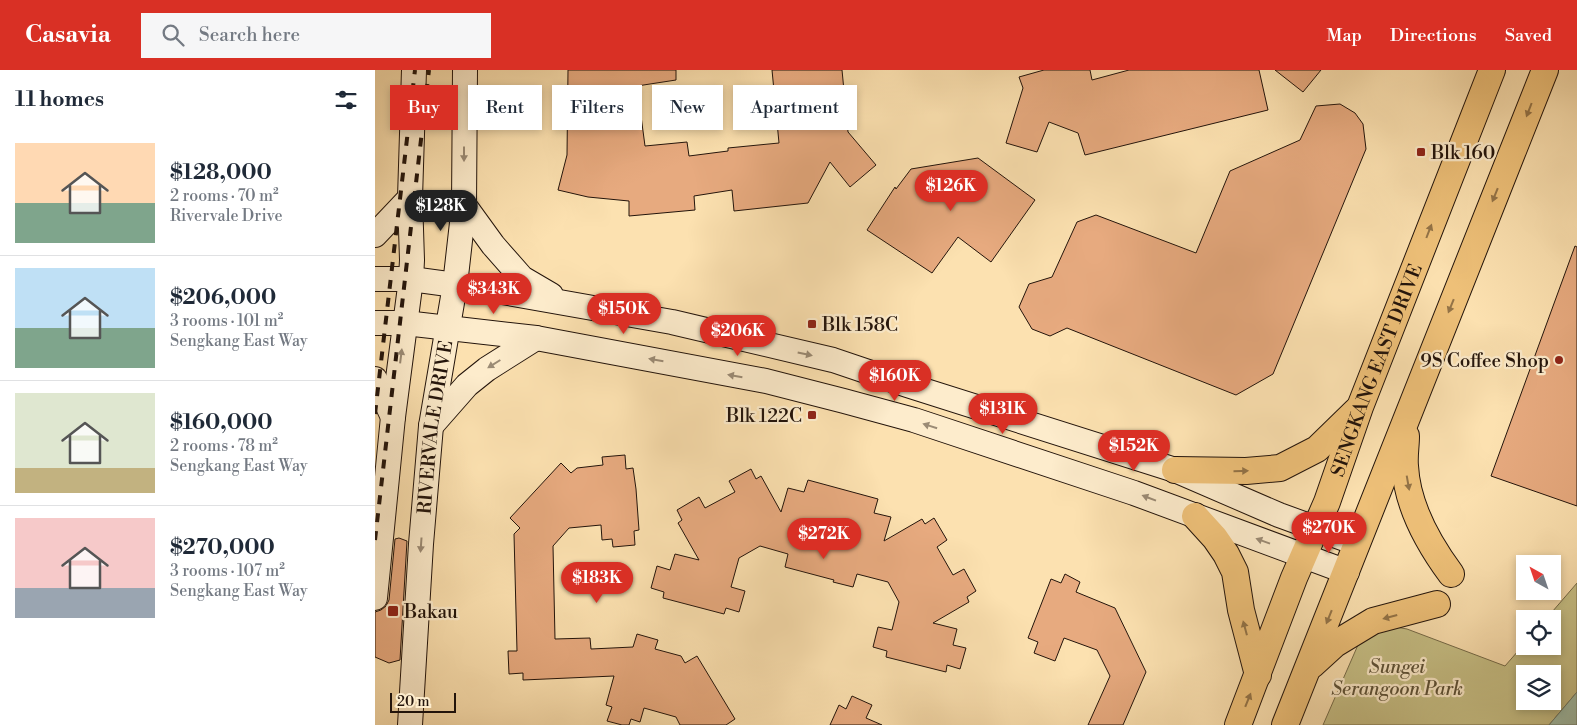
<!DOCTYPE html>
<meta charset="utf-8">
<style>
:root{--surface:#fff;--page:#f6f6f7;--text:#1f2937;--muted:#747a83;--line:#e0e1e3;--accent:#d93025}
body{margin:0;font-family:"Libre Bodoni",serif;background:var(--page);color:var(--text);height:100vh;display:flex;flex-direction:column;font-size:19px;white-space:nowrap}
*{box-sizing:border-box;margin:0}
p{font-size:16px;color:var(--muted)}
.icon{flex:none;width:28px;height:28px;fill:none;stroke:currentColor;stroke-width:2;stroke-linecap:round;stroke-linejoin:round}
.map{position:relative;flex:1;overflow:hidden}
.side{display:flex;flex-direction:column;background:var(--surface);width:375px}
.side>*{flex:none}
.banner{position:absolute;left:15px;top:15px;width:475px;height:45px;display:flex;gap:10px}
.needle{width:32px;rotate:320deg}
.fabs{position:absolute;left:1141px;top:485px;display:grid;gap:10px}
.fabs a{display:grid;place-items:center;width:45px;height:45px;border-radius:0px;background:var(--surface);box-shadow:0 2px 8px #0003;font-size:25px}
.scale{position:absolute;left:15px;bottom:12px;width:66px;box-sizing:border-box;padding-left:5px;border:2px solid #23140b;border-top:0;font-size:14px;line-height:18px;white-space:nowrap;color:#23140b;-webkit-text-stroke:4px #fdeccc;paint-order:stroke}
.price{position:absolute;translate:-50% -42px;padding:0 11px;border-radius:18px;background:var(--accent);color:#fff;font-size:16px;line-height:32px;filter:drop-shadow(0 1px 2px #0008)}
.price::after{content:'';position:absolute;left:50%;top:30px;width:15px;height:11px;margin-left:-8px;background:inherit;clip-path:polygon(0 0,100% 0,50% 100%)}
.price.current{background:#222;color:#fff}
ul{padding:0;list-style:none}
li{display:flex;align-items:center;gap:15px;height:125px;padding:0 15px}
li+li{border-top:1px solid var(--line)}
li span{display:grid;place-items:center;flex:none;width:140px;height:100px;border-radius:0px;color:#555}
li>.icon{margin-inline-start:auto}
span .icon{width:60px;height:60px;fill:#fffc;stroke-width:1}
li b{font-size:21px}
h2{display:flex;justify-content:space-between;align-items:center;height:60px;padding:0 15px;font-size:21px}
.chip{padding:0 18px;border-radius:0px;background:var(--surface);box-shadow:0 2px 8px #0003;font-size:18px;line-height:45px}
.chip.current{background:var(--accent);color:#fff}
header{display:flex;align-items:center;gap:30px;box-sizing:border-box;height:70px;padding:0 25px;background:var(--accent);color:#fff}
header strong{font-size:24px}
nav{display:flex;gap:28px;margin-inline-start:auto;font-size:18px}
.search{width:350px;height:45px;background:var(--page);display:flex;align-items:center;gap:12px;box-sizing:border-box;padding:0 18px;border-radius:0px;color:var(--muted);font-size:19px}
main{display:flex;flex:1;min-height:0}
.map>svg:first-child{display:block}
</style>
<header>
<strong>Casavia</strong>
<div class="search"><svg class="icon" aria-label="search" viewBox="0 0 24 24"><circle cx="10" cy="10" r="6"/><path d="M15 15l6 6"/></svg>Search here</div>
<nav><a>Map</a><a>Directions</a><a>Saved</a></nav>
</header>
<main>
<section class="side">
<h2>11 homes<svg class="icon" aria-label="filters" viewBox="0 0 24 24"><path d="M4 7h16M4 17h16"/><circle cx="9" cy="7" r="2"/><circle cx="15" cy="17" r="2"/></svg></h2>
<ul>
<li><span style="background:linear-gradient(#ffd9b3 60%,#7fa58c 0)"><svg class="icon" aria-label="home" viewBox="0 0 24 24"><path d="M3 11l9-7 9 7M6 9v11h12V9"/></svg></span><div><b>$128,000</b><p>2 rooms · 70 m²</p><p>Rivervale Drive</p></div></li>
<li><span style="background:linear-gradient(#bfe0f5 60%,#7fa58c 0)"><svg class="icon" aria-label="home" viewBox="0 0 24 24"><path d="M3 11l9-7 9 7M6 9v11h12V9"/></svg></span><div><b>$206,000</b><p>3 rooms · 101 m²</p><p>Sengkang East Way</p></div></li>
<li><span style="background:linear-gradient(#dfe7d0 75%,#c2b280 0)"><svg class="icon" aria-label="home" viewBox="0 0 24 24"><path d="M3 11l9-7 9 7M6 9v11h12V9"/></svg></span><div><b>$160,000</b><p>2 rooms · 78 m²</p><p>Sengkang East Way</p></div></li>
<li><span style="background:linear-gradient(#f6c9c9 70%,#9aa5b1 0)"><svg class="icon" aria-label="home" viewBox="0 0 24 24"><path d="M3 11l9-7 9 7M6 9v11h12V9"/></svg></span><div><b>$270,000</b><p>3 rooms · 107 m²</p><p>Sengkang East Way</p></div></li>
</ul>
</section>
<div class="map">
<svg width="1202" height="655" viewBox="0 0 1202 655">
<rect width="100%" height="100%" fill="#fce1b0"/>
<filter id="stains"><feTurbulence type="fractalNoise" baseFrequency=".004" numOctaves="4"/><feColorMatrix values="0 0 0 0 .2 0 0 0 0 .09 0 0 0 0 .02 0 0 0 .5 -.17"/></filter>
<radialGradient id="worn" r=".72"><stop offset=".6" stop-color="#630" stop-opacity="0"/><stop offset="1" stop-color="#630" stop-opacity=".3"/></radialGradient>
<path fill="#c7c086" stroke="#756a48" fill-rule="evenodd" d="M1202,513V622L1174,655H948L993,552L1032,559L1130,596L1150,573V576H1178V549H1171ZM1150,604H1178V631H1150Z"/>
<path fill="#9fbea9" stroke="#6d7a6a" d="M1202,622V655H1174Z"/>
<path fill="#e7aa7f" stroke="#23140b" d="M193,0H301V10L262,16L270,76L312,72L314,86L353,81V78L404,73L397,0H467L473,62L501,95L475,117L455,92L433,133L359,141L357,120L319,126L320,140L254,146V131L213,127L183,120L192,85Z
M669,0H715L717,10L754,0H884L893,40L710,85L703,63L674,52L662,82L631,73L648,18L644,7Z
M900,0H946L928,22Z
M965,34L980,43L988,54L991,79L898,304L861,325L692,258L675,266L657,259L644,237L654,214L677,207L702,152L721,145L821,183L855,101L925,70L941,36Z
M603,88L660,130L616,192L583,167L557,203L492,160L520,117L521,119L536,99Z
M1200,176L1202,177V436L1116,406Z
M250,385L251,399L258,398L261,419L264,460L259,461L260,475L238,477L237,469L227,470L226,455L194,458L178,476L180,569L215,568L216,579L258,577L262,564L283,570L280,579L306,586L310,593L322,586L360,649L351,655H305L301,647L269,638L265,652L256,649L254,655H247L232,651L237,637L231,635L239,606L148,610V603L134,604L133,581H142L139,464L145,458L135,448L186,393L196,403L202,398L228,395L227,387Z
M376,399L381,409L386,406L406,442L413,418L429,422L433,410L503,429L499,443L516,447L509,471L547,449L550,454L559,448L572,470L562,477L578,505L589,499L601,521L592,527L594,532L558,553L582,559L578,575L591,578L585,599L572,595L571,602L511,587L512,581L498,577L503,557L517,560L524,532L513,512L482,504L478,517L458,512L459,510L410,497L413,484L385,476L364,488L356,517L370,521L364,542L351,538L349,544L288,528L289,522L276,518L282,496L295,500L300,484L324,490L303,453L307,450L302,440L324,427L330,438L360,422L354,411Z
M24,468L32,471L25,590L14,593L0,587V542L6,540L11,536L14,530L20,469Z
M690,504L705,512L701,522L740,538L771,602L748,655H713L735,606L722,580L689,568L680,591L659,583L663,572L653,568L676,509L686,513Z
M477,626L497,635L491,648L507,655H455L464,635L471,639Z"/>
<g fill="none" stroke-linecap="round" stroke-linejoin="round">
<g stroke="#23140b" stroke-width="26">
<g id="secondary">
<path d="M89,135L118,175L147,208L176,225"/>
<path d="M0,165L35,128"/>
<path d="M0,209H36L110,219L297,252L458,290L532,315L800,400L904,445L981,473"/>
<path d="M0,253H30L161,268L391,311L469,331L539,350L759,423L972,502"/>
<path d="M0,309L18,347"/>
<path d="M56,356L92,315L112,299L161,268"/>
<path d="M0,528L18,347L36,209L37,190L35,128L39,0"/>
<path id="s1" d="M35,655L46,474L56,356L80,215L89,135L90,0"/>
</g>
</g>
<g stroke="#23140b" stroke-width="28">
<g id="primary">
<path d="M1031,366C1031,376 1029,386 1030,396C1032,436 1053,473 1076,504"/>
<path d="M800,400L871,401L905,398L942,379L981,341"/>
<path d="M820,446L840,468L851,484L860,502L866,540L883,605"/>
<path d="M937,595L960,574L998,551L1062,534"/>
<path id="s2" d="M863,655L919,508L952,432L985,337L1117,0"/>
<path d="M910,655L1170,0"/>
</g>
</g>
<use href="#secondary" stroke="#fdeccc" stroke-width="24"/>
<use href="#primary" stroke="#eec078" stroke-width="26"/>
<path stroke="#23140b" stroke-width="4" stroke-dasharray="9 9" stroke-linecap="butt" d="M0,344L40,0
M0,470L54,0"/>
</g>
<defs><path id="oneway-solid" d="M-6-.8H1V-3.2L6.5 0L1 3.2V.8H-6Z" transform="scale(1.25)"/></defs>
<g fill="#937347">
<use href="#oneway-solid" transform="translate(1154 40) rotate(111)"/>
<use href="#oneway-solid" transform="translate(1120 125) rotate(112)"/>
<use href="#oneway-solid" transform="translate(1054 161) rotate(-69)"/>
<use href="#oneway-solid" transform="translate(1076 236) rotate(112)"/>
<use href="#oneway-solid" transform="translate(866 401) rotate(-1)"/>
<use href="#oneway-solid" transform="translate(1033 413) rotate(80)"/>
<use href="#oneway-solid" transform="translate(954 547) rotate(112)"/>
<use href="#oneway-solid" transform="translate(1015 547) rotate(165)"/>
<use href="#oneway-solid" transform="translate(870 558) rotate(-105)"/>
<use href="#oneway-solid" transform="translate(873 630) rotate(-68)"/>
</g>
<g fill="#9b8b75">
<use href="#oneway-solid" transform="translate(89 84) rotate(90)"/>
<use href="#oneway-solid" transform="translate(430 284) rotate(12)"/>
<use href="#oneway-solid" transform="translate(26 286) rotate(-83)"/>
<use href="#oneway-solid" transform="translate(281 290) rotate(-170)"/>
<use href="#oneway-solid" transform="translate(119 294) rotate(148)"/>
<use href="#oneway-solid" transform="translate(360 306) rotate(-170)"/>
<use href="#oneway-solid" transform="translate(555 356) rotate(-162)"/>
<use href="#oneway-solid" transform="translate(774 428) rotate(-159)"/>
<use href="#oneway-solid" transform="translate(888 471) rotate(-160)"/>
<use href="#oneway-solid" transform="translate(46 475) rotate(94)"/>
</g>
<g fill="#8f2418" stroke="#fdeccc" stroke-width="2">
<rect x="1041" y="77" width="10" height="10" rx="2.5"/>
<rect x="432" y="249" width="10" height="10" rx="2.5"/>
<circle cx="1184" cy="290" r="5"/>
<rect x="432" y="340" width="10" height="10" rx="2.5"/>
<rect x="12" y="535" width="12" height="12" rx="2.5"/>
</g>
<g text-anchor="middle" stroke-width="4.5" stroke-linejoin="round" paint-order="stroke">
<g font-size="19" fill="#23140b" stroke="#fdeccc" text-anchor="start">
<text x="1056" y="89">Blk 160</text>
<text x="447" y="261">Blk 158C</text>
<text x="1174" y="297" text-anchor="end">9S Coffee Shop</text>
<text x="427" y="352" text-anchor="end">Blk 122C</text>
<text x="29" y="548">Bakau</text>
</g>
<g font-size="19" fill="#23140b" stroke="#fdeccc">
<text dy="7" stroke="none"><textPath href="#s2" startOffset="381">SENGKANG EAST DRIVE</textPath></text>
<text dy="7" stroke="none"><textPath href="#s1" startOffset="299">RIVERVALE DRIVE</textPath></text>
</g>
<g font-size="19" font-style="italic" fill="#5c5036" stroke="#fdeccc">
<text x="1022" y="603">Sungei<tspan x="1022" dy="22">Serangoon Park</tspan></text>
</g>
</g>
<rect width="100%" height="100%" filter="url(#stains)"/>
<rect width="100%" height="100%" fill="url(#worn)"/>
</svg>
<div class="fabs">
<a><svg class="needle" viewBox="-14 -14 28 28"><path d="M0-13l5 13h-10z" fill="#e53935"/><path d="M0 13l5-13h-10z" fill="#747a83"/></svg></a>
<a><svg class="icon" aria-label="locate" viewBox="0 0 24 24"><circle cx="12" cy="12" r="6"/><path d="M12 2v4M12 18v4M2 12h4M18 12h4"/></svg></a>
<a><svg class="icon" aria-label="layers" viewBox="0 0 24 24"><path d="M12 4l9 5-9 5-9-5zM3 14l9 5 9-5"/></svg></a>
</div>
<div class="scale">20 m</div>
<b class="price" style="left:576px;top:142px">$126K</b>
<b class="price current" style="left:66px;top:162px">$128K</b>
<b class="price" style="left:119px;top:245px">$343K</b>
<b class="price" style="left:249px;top:265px">$150K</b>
<b class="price" style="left:363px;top:287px">$206K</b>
<b class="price" style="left:520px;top:332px">$160K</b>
<b class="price" style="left:628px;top:365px">$131K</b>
<b class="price" style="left:759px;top:402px">$152K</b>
<b class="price" style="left:954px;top:484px">$270K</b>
<b class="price" style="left:449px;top:490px">$272K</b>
<b class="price" style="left:222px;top:534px">$183K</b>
<div class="banner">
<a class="chip current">Buy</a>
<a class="chip">Rent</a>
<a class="chip">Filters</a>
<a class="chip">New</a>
<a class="chip">Apartment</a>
</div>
</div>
</main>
